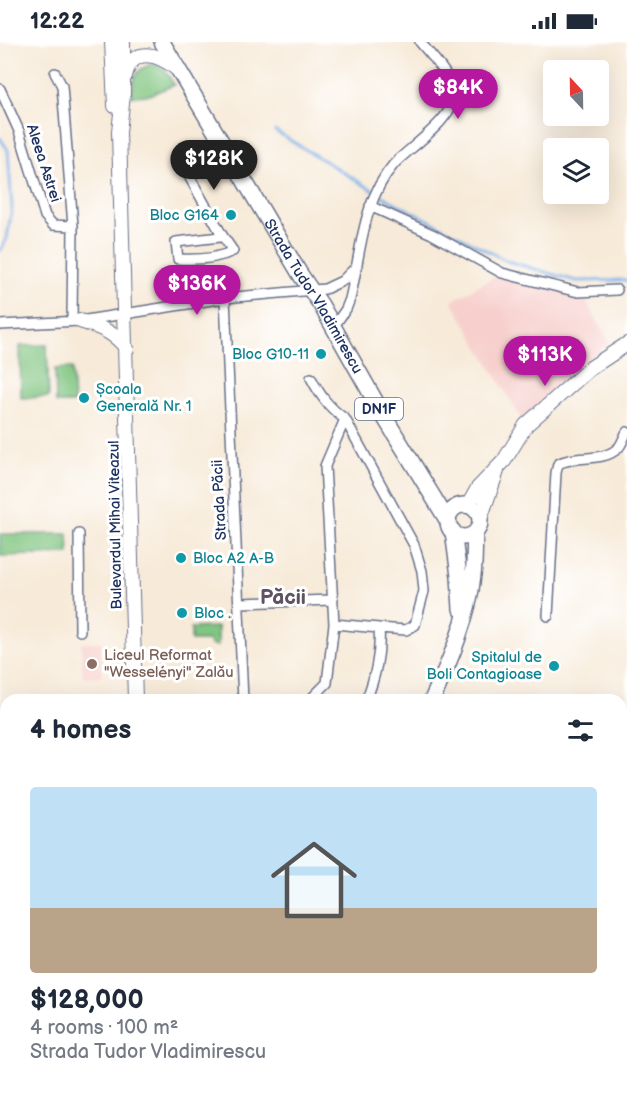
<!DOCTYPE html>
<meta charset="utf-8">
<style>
:root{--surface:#fff;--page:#f6f6f7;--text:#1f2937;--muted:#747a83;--line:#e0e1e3;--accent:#b5179e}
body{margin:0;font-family:"Balsamiq Sans",sans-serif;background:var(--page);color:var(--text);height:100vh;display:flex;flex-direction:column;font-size:22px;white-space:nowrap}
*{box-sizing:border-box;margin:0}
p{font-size:20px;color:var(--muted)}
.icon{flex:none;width:33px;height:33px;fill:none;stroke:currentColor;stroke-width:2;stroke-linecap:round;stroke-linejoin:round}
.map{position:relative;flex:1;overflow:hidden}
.drawer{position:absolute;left:0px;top:652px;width:627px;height:404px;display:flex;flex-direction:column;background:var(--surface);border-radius:18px 18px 0 0;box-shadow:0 6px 24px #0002}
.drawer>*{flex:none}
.needle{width:39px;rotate:338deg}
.fabs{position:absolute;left:543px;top:18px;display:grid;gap:12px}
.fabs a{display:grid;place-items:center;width:66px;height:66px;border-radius:6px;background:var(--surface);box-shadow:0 6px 24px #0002;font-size:30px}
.price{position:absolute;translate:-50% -51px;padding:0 14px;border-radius:21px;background:var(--accent);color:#fff;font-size:20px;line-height:39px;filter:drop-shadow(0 2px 3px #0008)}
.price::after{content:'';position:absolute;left:50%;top:36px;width:18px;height:14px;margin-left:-9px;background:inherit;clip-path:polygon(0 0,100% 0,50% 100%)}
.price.active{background:#222;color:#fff}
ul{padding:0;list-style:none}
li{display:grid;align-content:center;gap:12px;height:318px;padding:0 30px}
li+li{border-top:2px solid var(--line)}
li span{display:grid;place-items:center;height:186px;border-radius:6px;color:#555}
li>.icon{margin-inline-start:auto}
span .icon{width:108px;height:108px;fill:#fffc;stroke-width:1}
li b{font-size:26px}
h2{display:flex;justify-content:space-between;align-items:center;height:72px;padding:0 30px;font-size:26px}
.status{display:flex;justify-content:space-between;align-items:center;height:42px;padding:0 30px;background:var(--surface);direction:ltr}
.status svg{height:16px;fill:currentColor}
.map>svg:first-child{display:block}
</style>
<div class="status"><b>12:22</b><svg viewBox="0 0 49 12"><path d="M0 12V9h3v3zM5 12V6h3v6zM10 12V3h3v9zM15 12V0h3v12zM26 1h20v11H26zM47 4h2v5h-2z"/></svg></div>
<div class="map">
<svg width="627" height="1055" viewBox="0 0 627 1055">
<rect width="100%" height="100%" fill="#fff"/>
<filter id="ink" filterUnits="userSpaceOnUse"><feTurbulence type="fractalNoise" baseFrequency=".0167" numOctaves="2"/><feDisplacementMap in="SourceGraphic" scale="12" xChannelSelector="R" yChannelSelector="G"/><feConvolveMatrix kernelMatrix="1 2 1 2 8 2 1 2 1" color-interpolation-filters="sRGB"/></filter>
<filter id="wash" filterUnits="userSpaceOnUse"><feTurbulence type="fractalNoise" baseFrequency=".008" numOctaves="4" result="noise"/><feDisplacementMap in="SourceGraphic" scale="24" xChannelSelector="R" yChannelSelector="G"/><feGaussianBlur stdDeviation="1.35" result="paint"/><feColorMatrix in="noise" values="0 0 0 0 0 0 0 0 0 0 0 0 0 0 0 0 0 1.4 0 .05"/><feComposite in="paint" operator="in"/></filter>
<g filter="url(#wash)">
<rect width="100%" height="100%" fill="#f7ead8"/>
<path fill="#f7d0cd" d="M499,232L580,248L610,301L585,319L551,348L522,378L452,259Z
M101,600L102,634L83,635L81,601Z"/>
<path fill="#80c580" stroke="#4e7a6f" stroke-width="1.5" d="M153,22C165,26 169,33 174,43L149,53L131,54C133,37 135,26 153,22Z
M47,303L49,355L21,356L20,304Z
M72,326L74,361H56L55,327Z
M0,492H68L69,512L0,514Z
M218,585V604L210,603L209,599H191V586Z"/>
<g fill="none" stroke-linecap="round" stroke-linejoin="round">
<path stroke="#78afe7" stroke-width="3" d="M275,89L384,155L507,219L576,239L627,238
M0,96L8,108L12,166L7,196L0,209
M0,800L6,806"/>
</g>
</g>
<g filter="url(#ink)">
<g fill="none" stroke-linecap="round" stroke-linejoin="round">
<g stroke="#687089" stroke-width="12">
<path id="street" d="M55,31L62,44L73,184L72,279
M0,47L19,89L45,174L53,183L73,184
M370,164L432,192L502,231L578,250L617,248
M222,193L233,209C217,217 196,218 178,217L176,200L220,195L222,193L185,127L223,103
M225,256L243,658
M0,283L80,279L225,256L325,247L342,239L357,224
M334,284L346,267L350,257C361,211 362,159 394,122C409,106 455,76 453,54C452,33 432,15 420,0
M311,336C320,353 328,365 345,377L414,503L422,529L424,549L415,583L406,588L379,586
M345,377L325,424L334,582L379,586C381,610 375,637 366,658
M79,492L80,589
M239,561L333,558
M548,574L556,431L558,422C575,412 603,421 618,406C622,403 624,394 627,390
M310,658L327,641L334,582
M0,1046L6,1044
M291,1050L300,1055
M440,1055L452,1050"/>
</g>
<g stroke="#687089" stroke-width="16">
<path id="secondary" d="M112,0L115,64
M123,0V53L119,90L135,658
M125,34C132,3 159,12 177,27
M80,279C100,285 114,290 127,307
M468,464L478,446L504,419L526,383L589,327L627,302
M480,477L497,429
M0,968L6,975
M621,981L627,927
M75,1050L79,1055
M146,1050V1055
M120,1055L124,1050
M269,1055L272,1050
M606,1055L607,1050"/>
</g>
<g stroke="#687089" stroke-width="18">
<g id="primary">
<path id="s1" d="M162,0L300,232L321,263L382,371L449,481"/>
<circle cx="464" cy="479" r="16"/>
<path d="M453,489L459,534L461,567"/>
<path d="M432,658C449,621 469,575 473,533C475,519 474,505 475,491"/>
<path d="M364,1050L367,1055"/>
</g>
</g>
<use href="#street" stroke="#fff" stroke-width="9"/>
<use href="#secondary" stroke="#fff" stroke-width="14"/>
<use href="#primary" stroke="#fff" stroke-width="15"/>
</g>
</g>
<g fill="#0f9aa8" stroke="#fff" stroke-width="2">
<circle cx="231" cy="173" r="6"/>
<circle cx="321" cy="312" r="6"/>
<circle cx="84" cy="356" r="6"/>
<circle cx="181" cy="516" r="6"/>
<circle cx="182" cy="571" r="6"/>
<circle cx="554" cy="624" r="6"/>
</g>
<circle fill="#8d6e63" stroke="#fff" stroke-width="2" cx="92" cy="622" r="6"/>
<g text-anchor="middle" stroke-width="6" stroke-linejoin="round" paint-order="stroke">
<rect fill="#fff" stroke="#5f6d8e" stroke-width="1.5" x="355" y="356" width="48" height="22" rx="4.5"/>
<g font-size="14" font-weight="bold" fill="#1b2f5e">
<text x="379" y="372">DN1F</text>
</g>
<g font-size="15" fill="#1b2f5e" stroke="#fff">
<text transform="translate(44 121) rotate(72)" y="5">Aleea Astrei</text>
<text dy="5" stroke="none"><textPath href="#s1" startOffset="296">Strada Tudor Vladimirescu</textPath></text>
<text transform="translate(219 458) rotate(-93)" y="5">Strada Păcii</text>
<text transform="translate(115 483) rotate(-91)" y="5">Bulevardul Mihai Viteazul</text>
</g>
<g font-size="15" fill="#0d838f" stroke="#fff" text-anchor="end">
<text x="219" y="178">Bloc G164</text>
<text x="309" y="317">Bloc G10-11</text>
<text x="96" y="352" text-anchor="start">Școala<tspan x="96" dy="17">Generală Nr. 1</tspan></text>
<text x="193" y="521" text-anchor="start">Bloc A2 A-B</text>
<text x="194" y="576" text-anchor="start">Bloc .</text>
<text x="542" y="620">Spitalul de<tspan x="542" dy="17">Boli Contagioase</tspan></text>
</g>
<g font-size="15" fill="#785e54" stroke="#fff" text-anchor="start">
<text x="104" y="618">Liceul Reformat<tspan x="104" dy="17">"Wesselényi" Zalău</tspan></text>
</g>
<g font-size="21" font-weight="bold" fill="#5f5263" stroke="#fff">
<text x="283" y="562">Păcii</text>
</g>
</g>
</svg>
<div class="fabs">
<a><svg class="needle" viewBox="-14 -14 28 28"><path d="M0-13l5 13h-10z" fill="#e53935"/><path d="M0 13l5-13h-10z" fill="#747a83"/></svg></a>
<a><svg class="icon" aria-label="layers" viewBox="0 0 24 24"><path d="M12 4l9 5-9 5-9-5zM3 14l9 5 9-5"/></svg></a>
</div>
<b class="price" style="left:458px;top:78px">$84K</b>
<b class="price active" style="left:214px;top:149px">$128K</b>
<b class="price" style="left:197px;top:274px">$136K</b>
<b class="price" style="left:545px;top:345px">$113K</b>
<section class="drawer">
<h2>4 homes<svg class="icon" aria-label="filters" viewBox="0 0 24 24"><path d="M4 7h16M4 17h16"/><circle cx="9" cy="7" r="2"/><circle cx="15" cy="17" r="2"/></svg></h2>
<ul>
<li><span style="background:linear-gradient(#bfe0f5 65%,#b9a48a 0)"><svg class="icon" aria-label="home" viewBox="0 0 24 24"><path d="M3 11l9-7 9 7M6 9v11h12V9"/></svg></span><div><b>$128,000</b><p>4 rooms · 100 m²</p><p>Strada Tudor Vladimirescu</p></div></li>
</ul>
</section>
</div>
